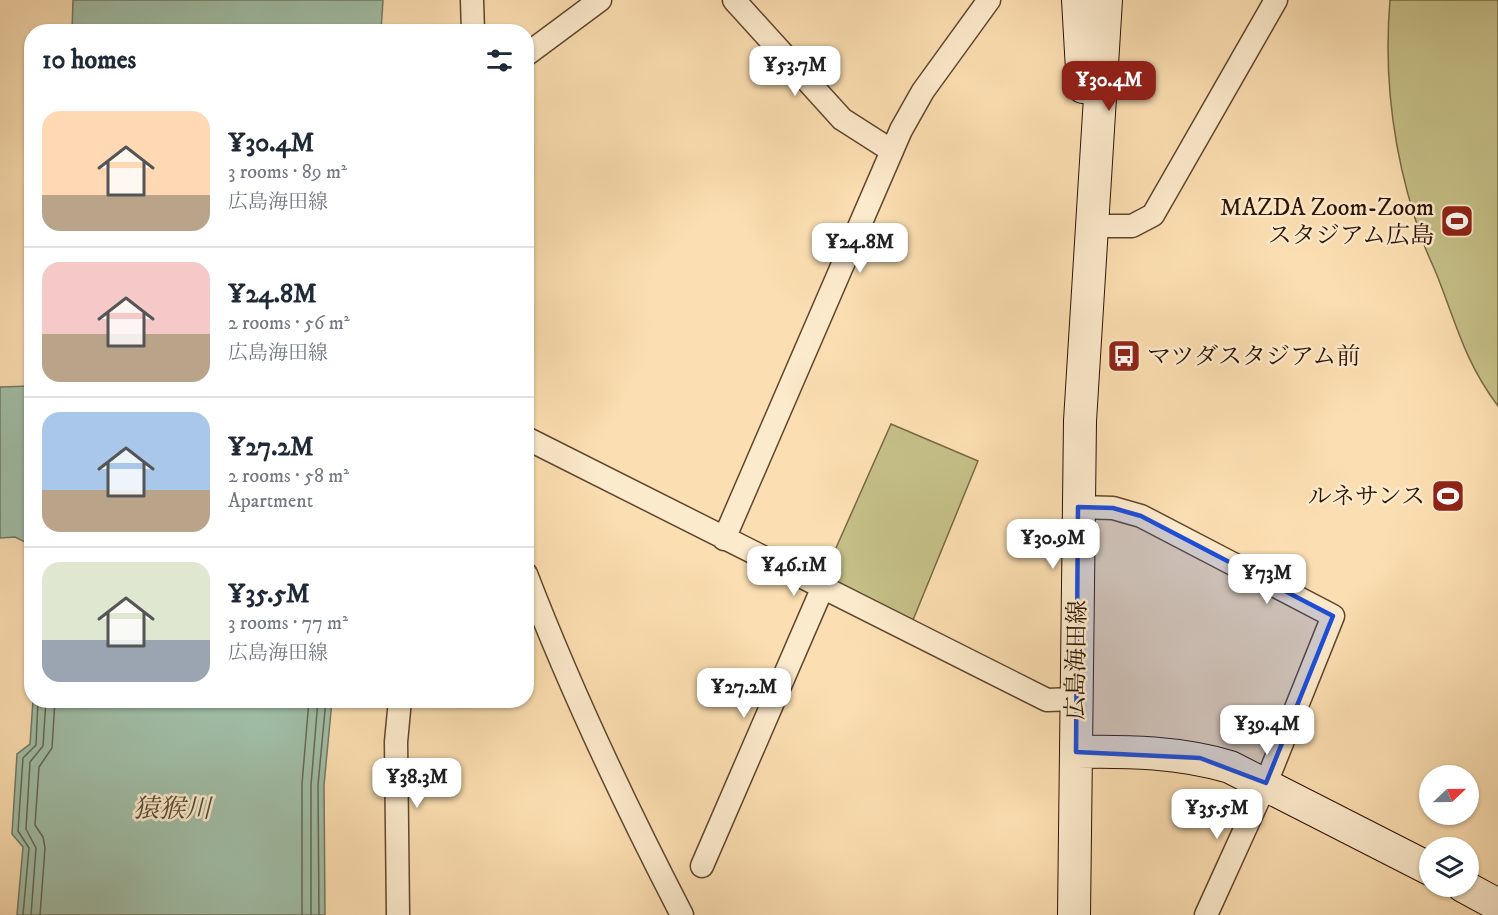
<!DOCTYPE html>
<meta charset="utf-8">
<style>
:root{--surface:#fff;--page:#f2f2f3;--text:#1f2937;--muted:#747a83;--line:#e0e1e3;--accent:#8f2418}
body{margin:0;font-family:"IM FELL DW Pica","Noto Serif JP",serif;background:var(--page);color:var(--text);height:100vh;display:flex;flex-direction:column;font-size:22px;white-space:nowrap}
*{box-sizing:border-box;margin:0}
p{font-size:20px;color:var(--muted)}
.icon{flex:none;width:33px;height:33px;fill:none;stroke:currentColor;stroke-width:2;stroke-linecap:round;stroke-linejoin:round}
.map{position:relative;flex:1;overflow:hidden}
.details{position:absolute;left:24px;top:24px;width:510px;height:684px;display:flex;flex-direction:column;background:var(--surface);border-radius:24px;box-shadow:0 2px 4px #0004}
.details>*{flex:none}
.needle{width:39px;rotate:68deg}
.tools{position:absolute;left:1419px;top:765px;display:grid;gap:12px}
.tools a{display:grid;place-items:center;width:60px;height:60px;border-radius:50%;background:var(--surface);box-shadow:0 2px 4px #0004;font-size:30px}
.price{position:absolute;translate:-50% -51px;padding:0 14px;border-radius:12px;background:#fff;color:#222;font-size:20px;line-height:39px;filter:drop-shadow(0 2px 3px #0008)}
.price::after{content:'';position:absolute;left:50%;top:36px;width:18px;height:14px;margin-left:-9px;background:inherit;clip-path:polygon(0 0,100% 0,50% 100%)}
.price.current{background:var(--accent);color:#fff}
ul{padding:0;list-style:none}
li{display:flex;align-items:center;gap:18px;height:150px;padding:0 18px}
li+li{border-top:2px solid var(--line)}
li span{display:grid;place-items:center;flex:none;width:168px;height:120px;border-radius:18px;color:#555}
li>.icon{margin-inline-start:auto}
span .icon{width:72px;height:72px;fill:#fffc;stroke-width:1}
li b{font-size:26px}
h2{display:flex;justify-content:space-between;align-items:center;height:72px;padding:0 18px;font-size:26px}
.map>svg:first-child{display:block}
</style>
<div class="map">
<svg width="1498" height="915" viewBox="0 0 1498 915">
<rect width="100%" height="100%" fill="#fbdeb1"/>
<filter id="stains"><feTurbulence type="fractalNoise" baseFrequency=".00333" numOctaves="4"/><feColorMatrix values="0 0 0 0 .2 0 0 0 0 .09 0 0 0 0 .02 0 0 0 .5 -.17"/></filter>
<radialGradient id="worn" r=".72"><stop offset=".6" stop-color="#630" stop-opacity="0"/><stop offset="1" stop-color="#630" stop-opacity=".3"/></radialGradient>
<path fill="#c5bf87" stroke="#796944" stroke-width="1.5" d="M1390,0H1498V406C1467,365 1458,330 1440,283C1435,269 1428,256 1423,242C1395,164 1383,82 1390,0Z
M891,424L978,461L913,620L824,575Z"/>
<path fill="#a0bda6" stroke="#727964" stroke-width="1.5" d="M73,0H383L381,31H72Z
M31,386H32L31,545L15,537L0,538V387Z
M33,700L332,701L324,785L325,915H17L23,847L12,834L17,754L30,744Z"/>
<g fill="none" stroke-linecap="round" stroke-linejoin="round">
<path stroke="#666853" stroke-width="1.5" d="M23,915L29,848L18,831L23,758L36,745L38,700
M31,915L36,848L26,829L30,762L43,746L46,700
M40,915L45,848L43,837L35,825L39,767L52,748L55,700
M302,915V784L309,700
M311,915V785L318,700
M319,915L318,785L326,700"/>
<g stroke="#60462c" stroke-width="25">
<path id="street" d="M472,0L473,32
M734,0L842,119L892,151
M526,55L600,0
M1091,226H1132L1153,215L1276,0
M526,438L1047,700L1075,699
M1078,507L1113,508L1141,516L1333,616L1266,783L1206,915
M724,539L901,130L923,91L989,0
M526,574C571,691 624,803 682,915
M702,866L822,589
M398,915L396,742L400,700"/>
</g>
<g stroke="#2d1300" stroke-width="34">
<path id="secondary" d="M1078,0L1083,87
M1076,752C1128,751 1180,752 1230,767L1430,869
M1463,886L1498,905
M1074,915L1080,421L1106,0"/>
</g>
<use href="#street" stroke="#fceacc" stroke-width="22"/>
<use href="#secondary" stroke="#fceacc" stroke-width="32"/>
</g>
<path fill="#1d4ed8" fill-opacity="0.2" stroke="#1d4ed8" stroke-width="4.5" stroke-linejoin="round" d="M1078,507L1113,508L1141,516L1333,616L1266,783L1200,758L1076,752Z"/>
<defs>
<g id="stadium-square" transform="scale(1.725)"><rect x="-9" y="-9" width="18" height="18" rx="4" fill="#8f2418" stroke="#fceacc"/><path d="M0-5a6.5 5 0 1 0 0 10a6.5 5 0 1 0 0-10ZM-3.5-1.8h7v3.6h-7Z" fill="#fff"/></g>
<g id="bus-square" transform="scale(1.725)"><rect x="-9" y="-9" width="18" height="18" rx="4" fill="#8f2418" stroke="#fceacc"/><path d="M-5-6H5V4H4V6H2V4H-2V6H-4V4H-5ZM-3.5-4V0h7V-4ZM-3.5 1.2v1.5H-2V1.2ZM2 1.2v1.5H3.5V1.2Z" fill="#fff"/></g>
</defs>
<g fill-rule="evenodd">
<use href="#stadium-square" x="1457" y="221"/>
<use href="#bus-square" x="1124" y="356"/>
<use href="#stadium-square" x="1448" y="496"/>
</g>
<g text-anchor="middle" stroke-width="5" stroke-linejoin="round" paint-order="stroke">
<g font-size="24" fill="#2d1300" stroke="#fceacc" text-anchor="end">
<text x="1434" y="215">MAZDA Zoom-Zoom<tspan x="1434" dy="28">スタジアム広島</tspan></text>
<text x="1147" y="364" text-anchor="start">マツダスタジアム前</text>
<text x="1425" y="504">ルネサンス</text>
</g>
<g font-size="24" fill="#2d1300" stroke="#fceacc">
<text transform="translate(1076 660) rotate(-89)" y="8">広島海田線</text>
</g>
<g font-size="26" font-style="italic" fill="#554e3a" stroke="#fceacc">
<text x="172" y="817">猿猴川</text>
</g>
</g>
<rect width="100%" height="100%" filter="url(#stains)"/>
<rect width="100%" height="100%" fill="url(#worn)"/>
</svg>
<div class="tools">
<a><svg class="needle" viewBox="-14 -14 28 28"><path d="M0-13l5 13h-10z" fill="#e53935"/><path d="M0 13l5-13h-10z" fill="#747a83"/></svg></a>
<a><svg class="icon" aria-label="layers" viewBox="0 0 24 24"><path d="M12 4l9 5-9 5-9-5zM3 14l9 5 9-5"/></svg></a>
</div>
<b class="price" style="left:795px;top:97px">¥53.7M</b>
<b class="price current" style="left:1109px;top:112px">¥30.4M</b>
<b class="price" style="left:860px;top:274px">¥24.8M</b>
<b class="price" style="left:1053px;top:570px">¥30.9M</b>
<b class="price" style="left:794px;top:597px">¥46.1M</b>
<b class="price" style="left:1267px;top:605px">¥73M</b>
<b class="price" style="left:744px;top:719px">¥27.2M</b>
<b class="price" style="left:1267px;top:756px">¥39.4M</b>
<b class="price" style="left:417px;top:809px">¥38.3M</b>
<b class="price" style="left:1217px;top:840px">¥35.5M</b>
<section class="details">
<h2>10 homes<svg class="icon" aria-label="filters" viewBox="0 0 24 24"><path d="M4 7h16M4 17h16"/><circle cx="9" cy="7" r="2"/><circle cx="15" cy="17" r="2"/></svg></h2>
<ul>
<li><span style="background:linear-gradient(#ffd9b3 70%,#b9a48a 0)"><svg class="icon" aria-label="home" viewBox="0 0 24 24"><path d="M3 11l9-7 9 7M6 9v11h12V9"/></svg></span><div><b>¥30.4M</b><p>3 rooms · 89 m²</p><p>広島海田線</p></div></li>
<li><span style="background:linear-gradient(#f6c9c9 60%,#b9a48a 0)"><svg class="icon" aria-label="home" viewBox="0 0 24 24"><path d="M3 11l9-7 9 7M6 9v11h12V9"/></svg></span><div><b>¥24.8M</b><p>2 rooms · 56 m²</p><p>広島海田線</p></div></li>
<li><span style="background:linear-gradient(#a9c7e8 65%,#b9a48a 0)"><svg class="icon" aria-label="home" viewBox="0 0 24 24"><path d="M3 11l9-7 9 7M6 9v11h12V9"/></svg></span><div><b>¥27.2M</b><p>2 rooms · 58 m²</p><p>Apartment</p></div></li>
<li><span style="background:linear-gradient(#dfe7d0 65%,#9aa5b1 0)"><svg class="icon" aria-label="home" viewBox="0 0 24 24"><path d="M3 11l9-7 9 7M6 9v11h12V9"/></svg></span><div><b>¥35.5M</b><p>3 rooms · 77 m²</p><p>広島海田線</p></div></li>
</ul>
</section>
</div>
